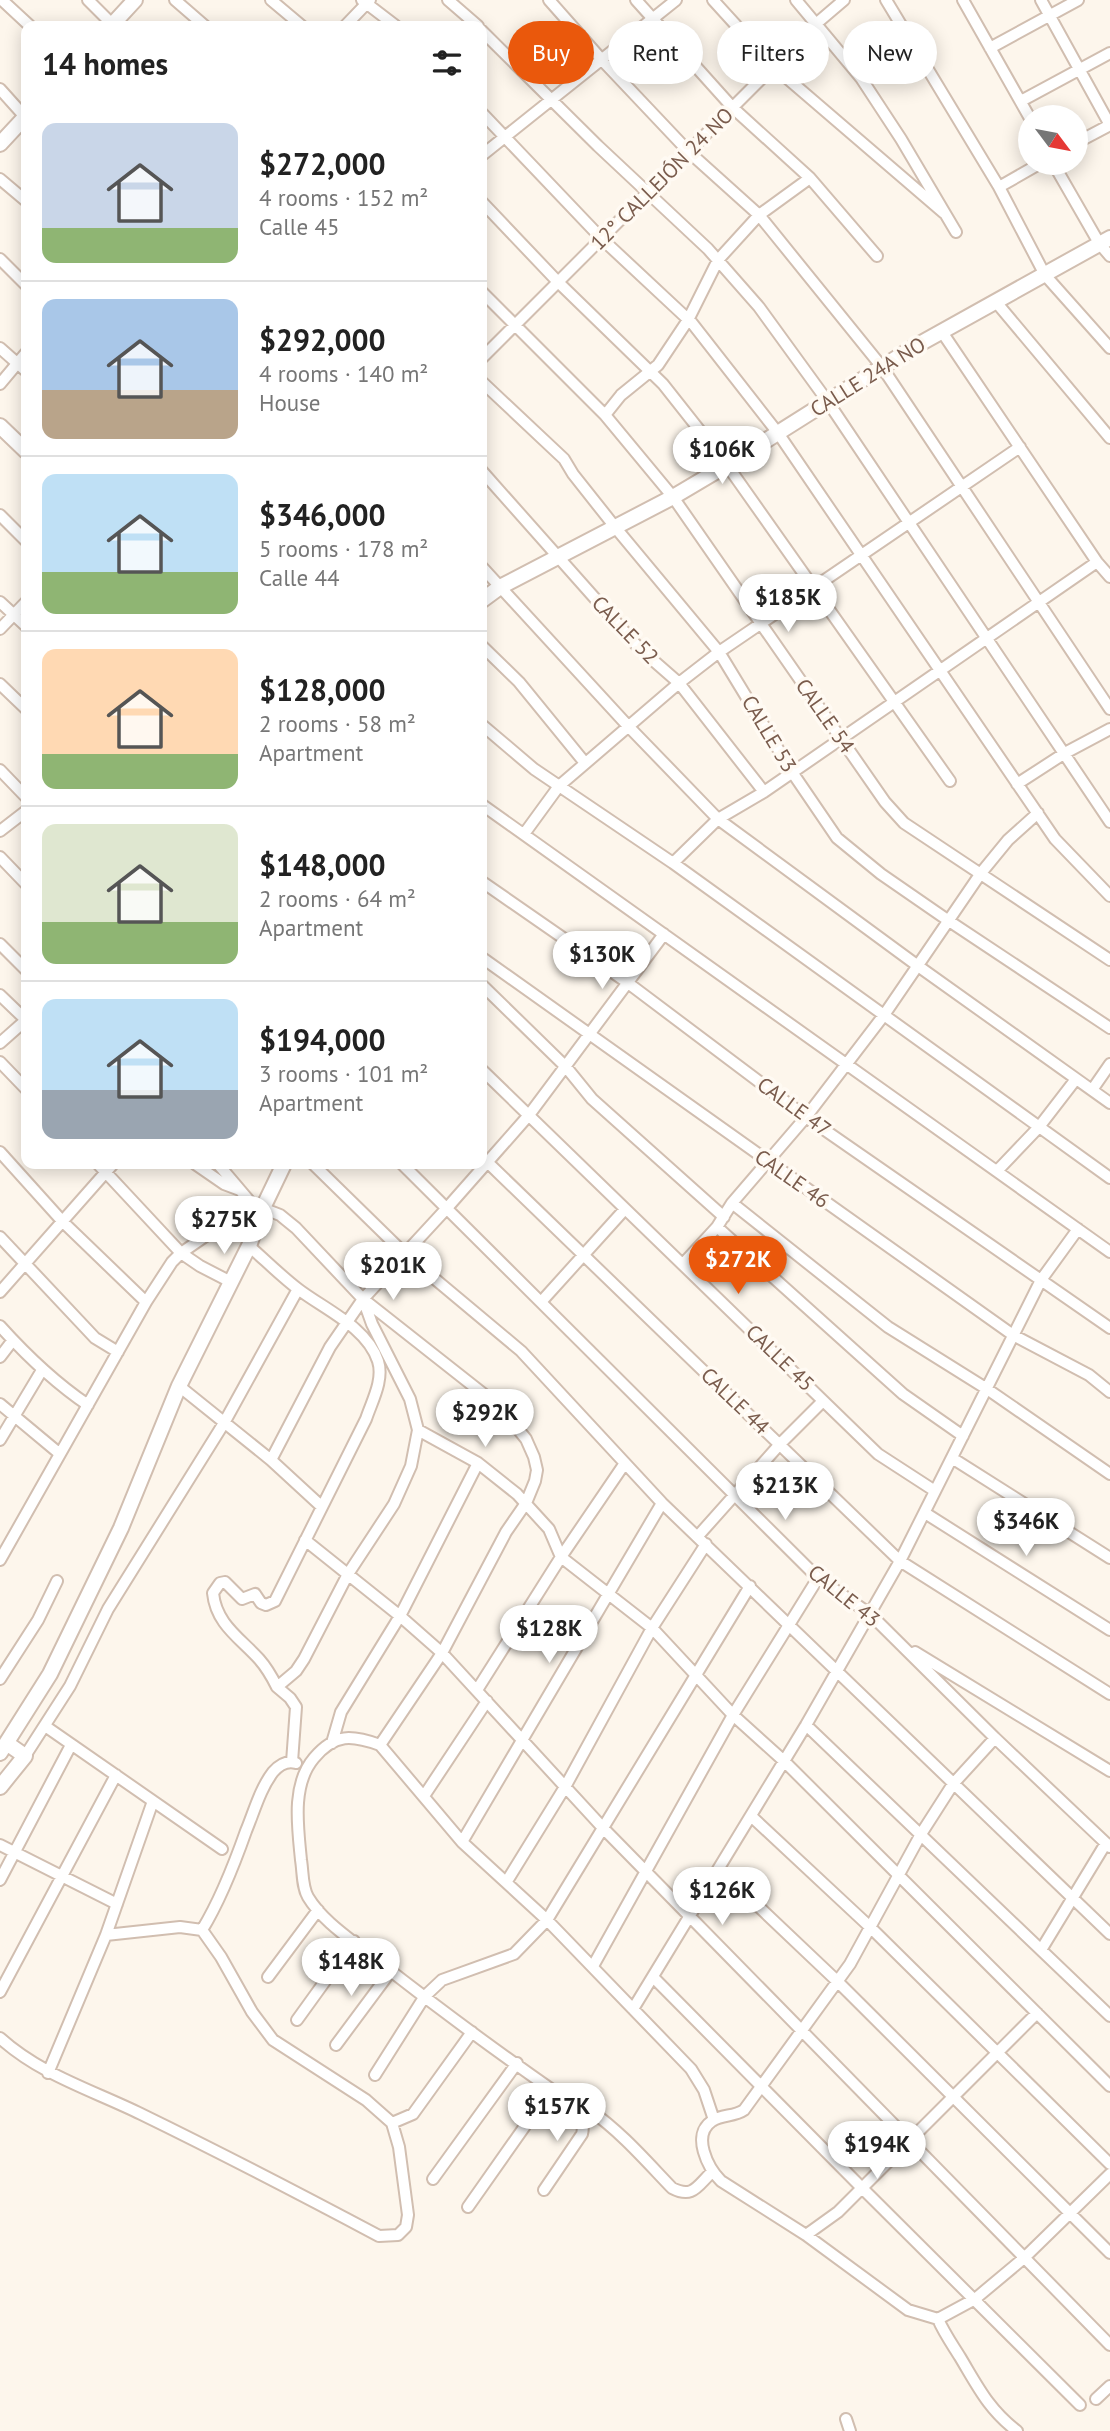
<!DOCTYPE html>
<meta charset="utf-8">
<style>
:root{--surface:#fff;--page:#f6f6f6;--text:#222;--muted:#767676;--line:#e0e0e0;--accent:#ea580c}
body{margin:0;font-family:"PT Sans",sans-serif;background:var(--page);color:var(--text);height:100vh;display:flex;flex-direction:column;font-size:26px;white-space:nowrap}
*{box-sizing:border-box;margin:0}
p{font-size:23px;color:var(--muted)}
.icon{flex:none;width:38px;height:38px;fill:none;stroke:currentColor;stroke-width:2;stroke-linecap:round;stroke-linejoin:round}
.map{position:relative;flex:1;overflow:hidden}
.details{position:absolute;left:21px;top:21px;width:466px;height:1148px;display:flex;flex-direction:column;background:var(--surface);border-radius:14px;box-shadow:0 4px 18px #0003}
.details>*{flex:none}
.banner{position:absolute;left:508px;top:21px;width:497px;height:63px;display:flex;gap:14px}
.needle{width:46px;rotate:122deg}
.tools{position:absolute;left:1018px;top:105px;display:grid;gap:14px}
.tools a{display:grid;place-items:center;width:70px;height:70px;border-radius:50%;background:var(--surface);box-shadow:0 4px 18px #0003;font-size:35px}
.price{position:absolute;translate:-50% -60px;padding:0 16px;border-radius:24px;background:#fff;color:#222;font-size:23px;line-height:46px;filter:drop-shadow(0 2px 4px #0008)}
.price::after{content:'';position:absolute;left:50%;top:42px;width:21px;height:16px;margin-left:-10px;background:inherit;clip-path:polygon(0 0,100% 0,50% 100%)}
.price.on{background:var(--accent);color:#fff}
ul{padding:0;list-style:none}
li{display:flex;align-items:center;gap:21px;height:175px;padding:0 21px}
li+li{border-top:2px solid var(--line)}
li span{display:grid;place-items:center;flex:none;width:196px;height:140px;border-radius:14px;color:#555}
li>.icon{margin-inline-start:auto}
span .icon{width:84px;height:84px;fill:#fffc;stroke-width:1}
li b{font-size:30px}
h2{display:flex;justify-content:space-between;align-items:center;height:84px;padding:0 21px;font-size:30px}
.chip{padding:0 24px;border-radius:32px;background:var(--surface);box-shadow:0 4px 18px #0003;font-size:24px;line-height:63px}
.chip.on{background:var(--accent);color:#fff}
.map>svg:first-child{display:block}
</style>
<div class="map">
<svg width="1110" height="2431" viewBox="0 0 1110 2431">
<rect width="100%" height="100%" fill="#fdf6ec"/>
<g fill="none" stroke-linecap="round" stroke-linejoin="round">
<path stroke="#a5d3da" stroke-width="3.5" d="M95,26L103,21"/>
<g stroke="#d1beb0" stroke-width="14">
<path id="minor" d="M2,0L30,26
M88,0L114,26
M175,0L205,26
M271,0L302,26
M362,0L396,26
M448,0L478,26
M549,0L602,60L689,152L759,215L882,367L1110,709
M636,0L733,108L810,178L877,256
M713,0L774,67L944,213
M796,0L861,78L901,139L956,232
M886,0L999,187L1045,275L1110,348
M963,0L1031,120
M1041,0L1110,125
M345,26L370,0
M481,30L598,146L708,249L759,307L828,402L1110,822
M990,48L1078,0
M0,89L26,118
M1021,101L1110,53
M481,112L602,239L692,323L778,433L1055,839L1110,896
M1076,143L1110,125
M481,156L676,0
M1053,163L1099,243L1110,256
M0,179L26,201
M999,187L1041,163
M481,201L558,282L663,384L727,465L950,781
M0,259L26,285
M481,291L605,415L673,497L885,802L904,823L1110,960
M996,302L1110,438
M942,332L1097,562L1110,577
M0,348L26,371
M481,359L817,23L844,0
M481,381L564,459L573,474L615,527L719,652L792,772L837,838L881,874L949,921L1110,1028
M0,384L26,353
M605,415L621,395L658,365L688,320L718,260L759,215L810,178
M481,470L639,648L679,683L764,792
M0,515L26,541
M481,566L628,726L718,819L918,966L1110,1103
M0,602L26,626
M0,629L26,602
M481,645L519,682L585,763
M0,684L26,709
M481,724L534,769L673,863L1110,1178
M0,770L26,797
M1017,784L1065,753L1110,729
M481,804L1110,1252
M0,831L26,811
M524,834L559,786L679,683L719,652L1020,447
M0,857L26,884
M673,863L718,819L764,792L1097,562
M481,881L628,983L806,1117L1110,1328
M0,944L26,970
M481,957L1013,1335L1089,1375L1110,1392
M481,984L566,1067L592,1099L724,1217
M0,995L26,1020
M0,1043L26,1020
M0,1062L26,1089
M481,1069L878,1454L935,1491
M1092,1090L1110,1064
M0,1152L63,1222L146,1302
M481,1156L900,1561L1110,1694
M98,1164L181,1253L200,1266L231,1282
M195,1164L224,1184L240,1190
M218,1164L252,1204L280,1215L296,1228L363,1299L500,1407L526,1439L534,1457L537,1470L535,1481L526,1503L506,1532L442,1653L380,1745
M313,1164L405,1254L521,1351L662,1503L1110,1934
M402,1164L818,1578L870,1614L995,1738L1110,1847
M997,1171L1039,1127L1076,1079
M732,1203L888,1327L987,1389L1110,1474
M717,1227L903,1394L963,1436
M0,1237L95,1338L118,1352
M249,1246C265,1260 281,1276 298,1289C324,1309 367,1327 378,1361C384,1380 372,1401 366,1419L275,1601L266,1605L261,1603L255,1594L242,1599L225,1582L220,1583L213,1593C216,1624 240,1638 259,1659C267,1668 272,1677 277,1687
M683,1264L717,1227L732,1203L806,1117L884,1015L981,873L1008,840L1038,813
M0,1292L113,1164
M541,1302L625,1209
M0,1326C27,1356 54,1382 88,1405
M0,1357L13,1340
M179,1386L271,1460L321,1506
M0,1404L60,1454
M418,1430L478,1463L517,1494L549,1529L561,1557L652,1628L733,1715L784,1761L1110,2086
M0,1440L42,1370
M952,1458L1110,1558
M271,1460L330,1347L363,1299L447,1208L529,1115L664,934
M925,1513L1110,1630
M698,1536L780,1444L823,1401
M305,1540L400,1616L442,1653L604,1829L1110,2345
M0,1560L146,1302L172,1262L181,1253L252,1204
M915,1652L1110,1771
M0,1679L38,1620L57,1581
M477,1690L561,1557L625,1463
M806,1725L1110,2016
M45,1726L222,1849
M995,1738L953,1784L921,1834L850,1964L744,2110C734,2117 722,2114 712,2121C691,2135 708,2168 721,2181L806,2235L908,2310L938,2319C944,2333 952,2344 960,2357C978,2387 989,2410 1017,2431
M332,1743L341,1712L400,1616L478,1463
M25,1756L70,1686L108,1609L224,1423L298,1289
M292,1762L296,1707L290,1698L277,1687L296,1671L304,1659L348,1574L394,1504L411,1466L418,1430L410,1399L372,1324L363,1299
M424,1796L487,1701
M751,1816L870,1927L1110,2164
M462,1842L662,1503
M0,1845L117,1904
M719,1869L837,1981L1110,2253
M0,1880L71,1745
M507,1881L565,1787L652,1628L706,1544
M202,1930C221,1899 234,1865 246,1831C254,1812 260,1789 273,1772C279,1765 286,1760 296,1763
M1041,1950L1106,1843L1110,1846
M593,1966L733,1715L818,1578
M268,1977L318,1910
M653,1977L861,2187L1080,2405
M0,1992L116,1775
M633,2009L806,1725L900,1561L1041,1280L1078,1229
M297,2020L354,1941
M0,2038C41,2075 92,2090 141,2114C221,2153 300,2194 379,2236L398,2235L406,2227L408,2215L399,2147L392,2123L366,2100L273,2040L252,2012L221,1957L202,1930L180,1927L106,1935
M336,2045L391,1971
M48,2073L106,1935L153,1801
M375,2075L425,1996L442,1980L514,1954L547,1920L750,1586
M392,2123L413,2114L472,2032
M712,2172C697,2186 693,2199 672,2188C646,2161 621,2132 591,2111C581,2103 568,2100 558,2094C496,2051 434,2005 374,1958C352,1940 323,1922 308,1897C302,1887 303,1872 301,1860C298,1828 291,1785 314,1758C335,1733 352,1735 380,1745L462,1842L547,1920L691,2069L704,2090L714,2120
M433,2179L517,2063
M544,2190L582,2134C586,2120 572,2109 563,2098
M468,2207L551,2089
M806,2235L838,2212L1037,2013
M938,2319L975,2299L1024,2258L1110,2174
M1096,2399L1110,2386
M846,2419L850,2431"/>
</g>
<g stroke="#d1beb0" stroke-width="18">
<path id="tertiary" d="M111,26L135,0
M0,144L26,116
M0,426L26,451
M481,601L500,587L673,497L727,465L914,347L1110,238
M0,1753L50,1674L121,1528L179,1386L249,1246L260,1214L284,1164
M0,1787L25,1756L8,1744"/>
</g>
<use href="#minor" stroke="#fff" stroke-width="10"/>
<use href="#tertiary" stroke="#fff" stroke-width="14"/>
</g>
<g text-anchor="middle" stroke-width="7" stroke-linejoin="round" paint-order="stroke">
<g font-size="21" fill="#7a5c4d" stroke="#fffaf3">
<text transform="translate(662 179) rotate(-45)" y="7">12° CALLEJÓN 24 NO</text>
<text transform="translate(868 377) rotate(-32)" y="7">CALLE 24A NO</text>
<text transform="translate(625 630) rotate(46)" y="7">CALLE 52</text>
<text transform="translate(825 716) rotate(55)" y="7">CALLE 54</text>
<text transform="translate(769 734) rotate(59)" y="7">CALLE 53</text>
<text transform="translate(794 1107) rotate(36)" y="7">CALLE 47</text>
<text transform="translate(792 1179) rotate(35)" y="7">CALLE 46</text>
<text transform="translate(780 1358) rotate(44)" y="7">CALLE 45</text>
<text transform="translate(735 1401) rotate(44)" y="7">CALLE 44</text>
<text transform="translate(844 1596) rotate(39)" y="7">CALLE 43</text>
</g>
</g>
</svg>
<div class="tools">
<a><svg class="needle" viewBox="-14 -14 28 28"><path d="M0-13l5 13h-10z" fill="#e53935"/><path d="M0 13l5-13h-10z" fill="#767676"/></svg></a>
</div>
<b class="price" style="left:722px;top:486px">$106K</b>
<b class="price" style="left:788px;top:634px">$185K</b>
<b class="price" style="left:602px;top:991px">$130K</b>
<b class="price" style="left:224px;top:1256px">$275K</b>
<b class="price on" style="left:738px;top:1296px">$272K</b>
<b class="price" style="left:393px;top:1302px">$201K</b>
<b class="price" style="left:485px;top:1449px">$292K</b>
<b class="price" style="left:785px;top:1522px">$213K</b>
<b class="price" style="left:1026px;top:1558px">$346K</b>
<b class="price" style="left:549px;top:1665px">$128K</b>
<b class="price" style="left:722px;top:1927px">$126K</b>
<b class="price" style="left:351px;top:1998px">$148K</b>
<b class="price" style="left:557px;top:2143px">$157K</b>
<b class="price" style="left:877px;top:2181px">$194K</b>
<div class="banner">
<a class="chip on">Buy</a>
<a class="chip">Rent</a>
<a class="chip">Filters</a>
<a class="chip">New</a>
</div>
<section class="details">
<h2>14 homes<svg class="icon" aria-label="filters" viewBox="0 0 24 24"><path d="M4 7h16M4 17h16"/><circle cx="9" cy="7" r="2"/><circle cx="15" cy="17" r="2"/></svg></h2>
<ul>
<li><span style="background:linear-gradient(#c9d6e8 75%,#8fb573 0)"><svg class="icon" aria-label="home" viewBox="0 0 24 24"><path d="M3 11l9-7 9 7M6 9v11h12V9"/></svg></span><div><b>$272,000</b><p>4 rooms · 152 m²</p><p>Calle 45</p></div></li>
<li><span style="background:linear-gradient(#a9c7e8 65%,#b9a48a 0)"><svg class="icon" aria-label="home" viewBox="0 0 24 24"><path d="M3 11l9-7 9 7M6 9v11h12V9"/></svg></span><div><b>$292,000</b><p>4 rooms · 140 m²</p><p>House</p></div></li>
<li><span style="background:linear-gradient(#bfe0f5 70%,#8fb573 0)"><svg class="icon" aria-label="home" viewBox="0 0 24 24"><path d="M3 11l9-7 9 7M6 9v11h12V9"/></svg></span><div><b>$346,000</b><p>5 rooms · 178 m²</p><p>Calle 44</p></div></li>
<li><span style="background:linear-gradient(#ffd9b3 75%,#8fb573 0)"><svg class="icon" aria-label="home" viewBox="0 0 24 24"><path d="M3 11l9-7 9 7M6 9v11h12V9"/></svg></span><div><b>$128,000</b><p>2 rooms · 58 m²</p><p>Apartment</p></div></li>
<li><span style="background:linear-gradient(#dfe7d0 70%,#8fb573 0)"><svg class="icon" aria-label="home" viewBox="0 0 24 24"><path d="M3 11l9-7 9 7M6 9v11h12V9"/></svg></span><div><b>$148,000</b><p>2 rooms · 64 m²</p><p>Apartment</p></div></li>
<li><span style="background:linear-gradient(#bfe0f5 65%,#9aa5b1 0)"><svg class="icon" aria-label="home" viewBox="0 0 24 24"><path d="M3 11l9-7 9 7M6 9v11h12V9"/></svg></span><div><b>$194,000</b><p>3 rooms · 101 m²</p><p>Apartment</p></div></li>
</ul>
</section>
</div>
